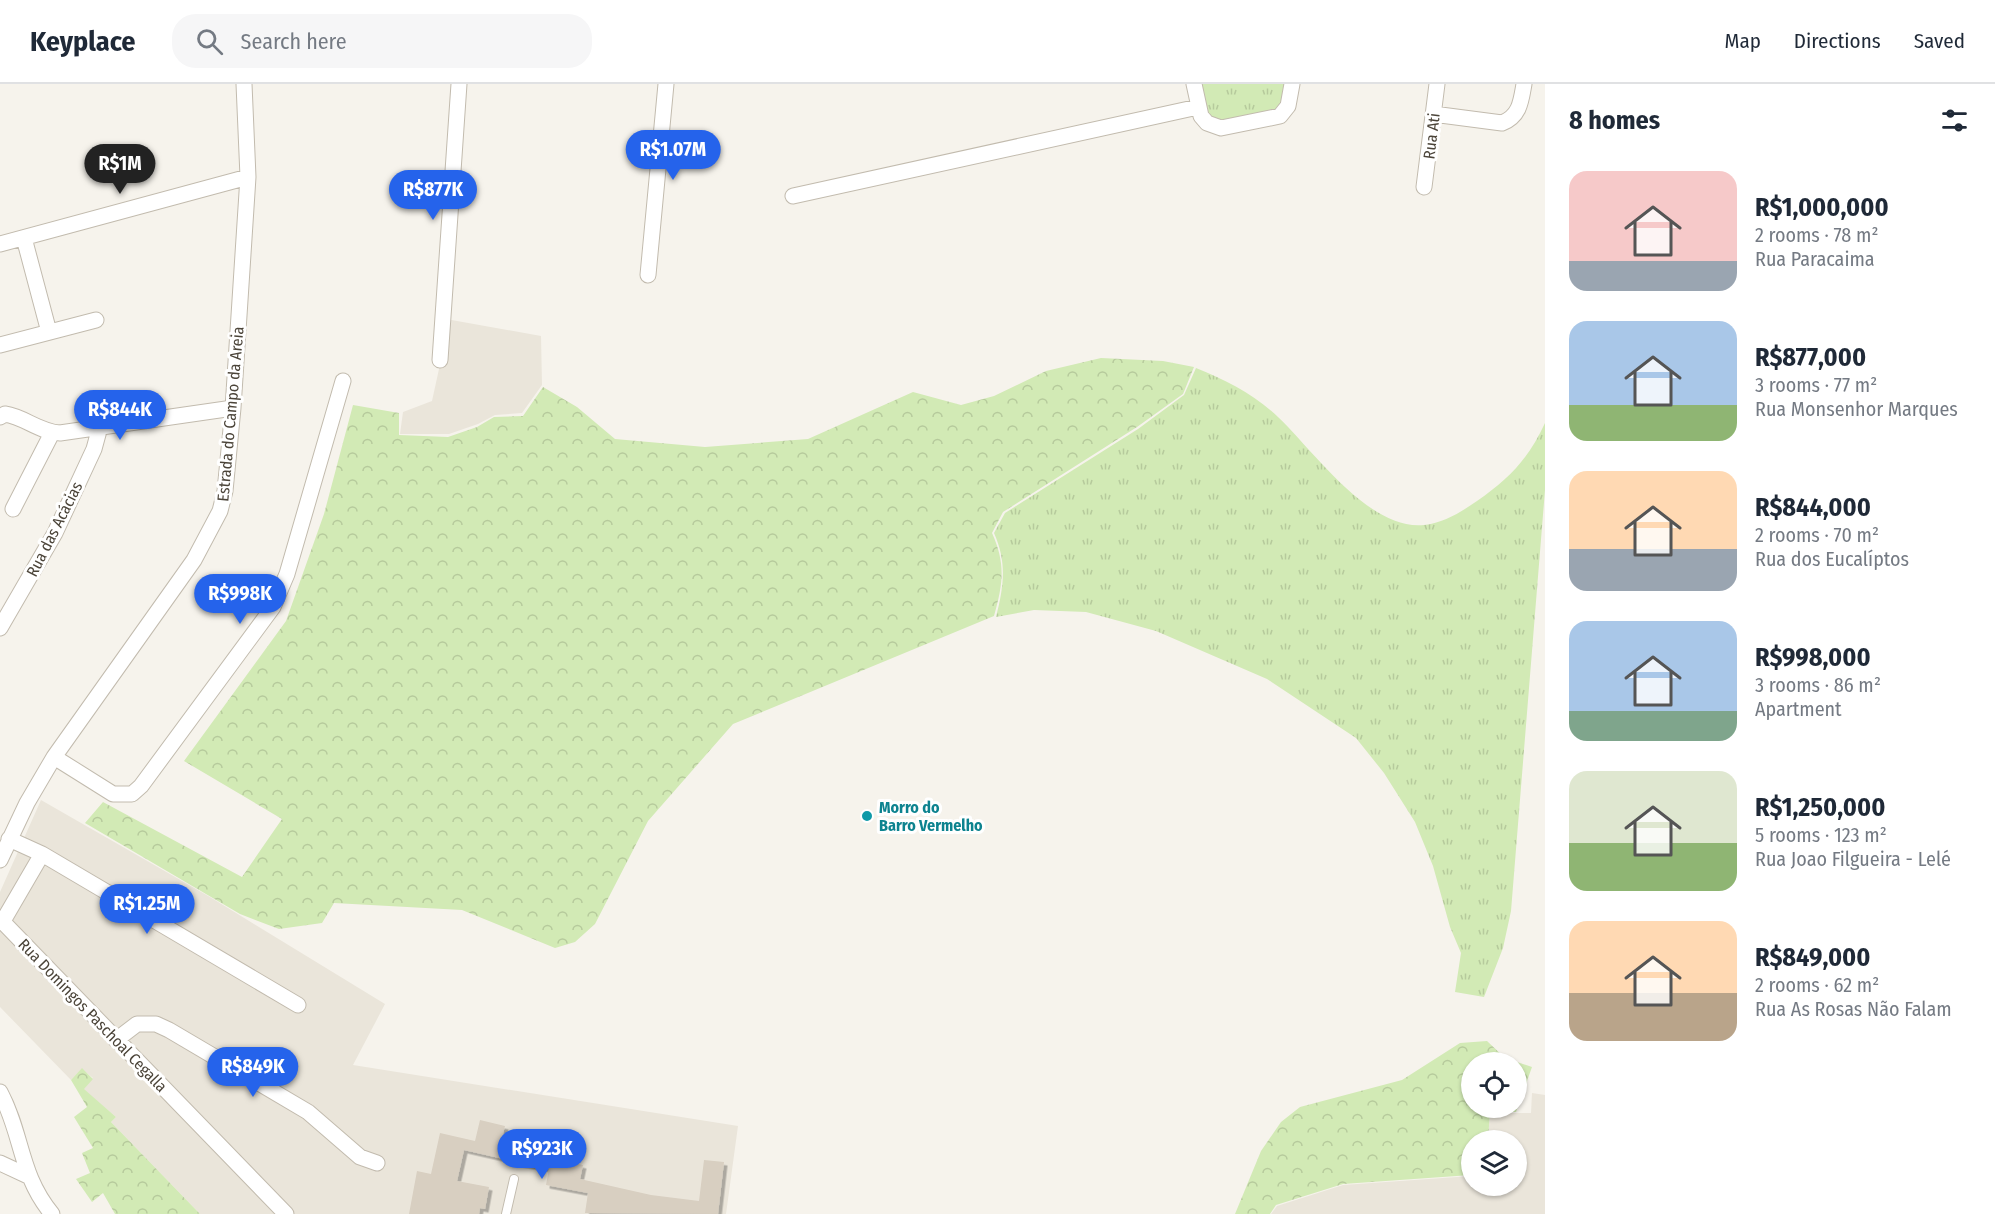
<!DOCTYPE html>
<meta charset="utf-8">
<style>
:root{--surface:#fff;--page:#f6f6f7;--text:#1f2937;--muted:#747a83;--line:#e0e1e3;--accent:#2563eb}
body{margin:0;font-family:"Fira Sans Condensed",sans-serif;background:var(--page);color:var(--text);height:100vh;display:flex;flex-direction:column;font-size:22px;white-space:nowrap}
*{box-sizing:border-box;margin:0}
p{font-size:20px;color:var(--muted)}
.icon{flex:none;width:33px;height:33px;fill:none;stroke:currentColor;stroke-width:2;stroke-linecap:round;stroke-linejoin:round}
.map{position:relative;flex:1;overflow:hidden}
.panel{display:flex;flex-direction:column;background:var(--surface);width:450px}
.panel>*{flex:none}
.tools{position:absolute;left:1461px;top:968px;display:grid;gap:12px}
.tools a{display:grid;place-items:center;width:66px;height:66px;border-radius:50%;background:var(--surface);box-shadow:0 2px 4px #0004;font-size:30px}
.price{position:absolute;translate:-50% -51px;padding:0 14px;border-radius:21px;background:var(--accent);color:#fff;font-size:20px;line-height:39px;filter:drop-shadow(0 2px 3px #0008)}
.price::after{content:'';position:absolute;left:50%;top:36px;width:18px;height:14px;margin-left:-9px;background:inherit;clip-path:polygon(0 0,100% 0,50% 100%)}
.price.on{background:#222;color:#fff}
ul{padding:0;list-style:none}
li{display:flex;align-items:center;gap:18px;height:150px;padding:0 24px}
li span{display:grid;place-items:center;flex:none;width:168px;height:120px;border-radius:18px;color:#555}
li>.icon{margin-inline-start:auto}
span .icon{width:72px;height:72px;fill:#fffc;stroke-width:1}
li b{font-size:26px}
h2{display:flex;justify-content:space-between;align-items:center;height:72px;padding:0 24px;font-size:26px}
header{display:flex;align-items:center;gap:36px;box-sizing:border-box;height:84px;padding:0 30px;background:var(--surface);border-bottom:2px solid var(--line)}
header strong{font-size:28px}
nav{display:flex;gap:33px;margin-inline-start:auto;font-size:21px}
.search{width:420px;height:54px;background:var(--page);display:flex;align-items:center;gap:15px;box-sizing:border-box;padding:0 21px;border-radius:24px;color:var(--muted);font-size:22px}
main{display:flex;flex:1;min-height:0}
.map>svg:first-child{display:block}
</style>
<header>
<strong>Keyplace</strong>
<div class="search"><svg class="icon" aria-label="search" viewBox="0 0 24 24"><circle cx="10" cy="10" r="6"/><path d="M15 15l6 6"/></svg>Search here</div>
<nav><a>Map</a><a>Directions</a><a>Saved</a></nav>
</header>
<main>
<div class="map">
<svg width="1545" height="1130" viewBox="0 0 1545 1130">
<defs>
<pattern id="grass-tufts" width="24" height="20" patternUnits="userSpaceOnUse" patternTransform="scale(1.5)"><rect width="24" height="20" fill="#d2eab5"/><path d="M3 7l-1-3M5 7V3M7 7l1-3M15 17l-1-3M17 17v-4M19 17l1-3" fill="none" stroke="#b6ca9c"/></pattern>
<pattern id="forest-crowns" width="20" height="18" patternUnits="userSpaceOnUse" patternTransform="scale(1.5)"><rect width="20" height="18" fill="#d2eab5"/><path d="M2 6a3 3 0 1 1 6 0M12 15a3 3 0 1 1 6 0" fill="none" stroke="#b6ca9c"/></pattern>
<filter id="shadow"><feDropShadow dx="3.5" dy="3.5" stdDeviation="0" flood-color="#0004"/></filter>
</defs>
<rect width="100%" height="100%" fill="#f6f3ec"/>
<path fill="#eae5da" d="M446,235L541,252L542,301L522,329L495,331L478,340L449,350H400L403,328L432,317L444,262Z
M41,716L210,813L385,920L353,981L738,1042L726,1130H200L111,1038L116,1033L83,1005L93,994L82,985L71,996L0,923V808Z
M1532,1009L1545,1011V1130H1271L1277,1122L1343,1101L1471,1092L1472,1101H1516V1056H1488L1490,1029H1531Z"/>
<path fill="url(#grass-tufts)" d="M1196,0H1290L1281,26L1219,39L1208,33Z
M1196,284C1226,296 1254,310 1278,333C1313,366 1369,447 1424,441C1444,439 1461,428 1477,417C1509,395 1529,374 1545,339V406L1511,827L1503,864L1484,913L1455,908L1461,869L1450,843L1433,782L1415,738L1384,689L1356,654L1267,595L1156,547L1086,528L1034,526L996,533C1004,502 1007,478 994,449L1005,429L1138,345L1184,311Z"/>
<path fill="url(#forest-crowns)" d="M1101,274L1163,277L1194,283L1183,310L1137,343L1003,428L992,449C1006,480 1003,500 994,532L733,640L648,737L595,840L575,858L555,864L462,826L334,819L322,839L279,845L240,830L85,739L103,718L242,793L282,735L184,677L286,537L324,430L353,321L399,329V351L448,353L477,343L494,333L523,332L543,303L577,323L615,355L705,363L808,355L913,308L961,321L994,312L1046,287Z
M1487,957L1506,975L1515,978H1472V1023H1516L1517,978L1532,983L1516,1028H1490L1488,1056H1472L1471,1091L1343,1100L1276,1121L1270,1130H1235L1261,1067L1281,1038L1300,1023L1402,996L1460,959Z
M82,984L93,995L84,1005L116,1033L111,1038L200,1130H115L103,1109L92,1118L76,1095L90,1089L82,1069L93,1064L74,1033L87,1023L71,996Z"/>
<path fill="#d8cfc1" filter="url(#shadow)" d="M480,1036L505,1042L503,1050L544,1058L541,1073L583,1081L580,1095L651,1111L699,1117L704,1076L724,1078L718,1130L585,1129L588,1109L546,1101L549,1085L507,1078L508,1076L464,1066L457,1097L489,1103L485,1125L480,1124L479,1130H409L417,1087L431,1090L440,1049L475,1057Z"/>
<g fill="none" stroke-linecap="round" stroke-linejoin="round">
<g stroke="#c2bbae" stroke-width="10">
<path id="lane" d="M506,1130L514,1095"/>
</g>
<g stroke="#c2bbae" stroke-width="17">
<path id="street" d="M1194,0L1201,32L1207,39L1221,44L1280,32L1288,22L1292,0
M1433,30L1502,39C1520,32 1521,17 1524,0
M1424,103L1437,0
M793,112L1198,23
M24,154L49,248
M0,160L248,93
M648,191L666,0
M0,261L96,236
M440,276L459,0
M0,333L5,330C25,333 39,348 60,349L233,324
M13,425L52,349
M0,544L55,449L94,365L100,343
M54,673L113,710H132L141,702L273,523L287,490L343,297
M9,755L42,770L298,921
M0,776L27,719L54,673L194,476L220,427L225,407L233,324L248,93L244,0
M0,835L286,1130
M3,837L42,770
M116,956L137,940H156L169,946L308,1028L360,1073L377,1079
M0,1008C23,1051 19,1090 52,1130
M0,1079L28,1092"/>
</g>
<use href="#lane" stroke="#fff" stroke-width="8"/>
<use href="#street" stroke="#fff" stroke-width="15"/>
</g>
<circle fill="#0f9aa8" stroke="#fff" stroke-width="2" cx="867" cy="732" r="6"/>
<g text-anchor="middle" stroke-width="6" stroke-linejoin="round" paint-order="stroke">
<g font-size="16" fill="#4b4439" stroke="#fff">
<text transform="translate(1431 52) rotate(-83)" y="6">Rua Ati</text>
<text transform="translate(230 330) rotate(-85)" y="6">Estrada do Campo da Areia</text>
<text transform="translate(54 445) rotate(-63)" y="6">Rua das Acácias</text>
<text transform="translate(93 931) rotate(46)" y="6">Rua Domingos Paschoal Cegalla</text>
</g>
<g font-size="16" font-weight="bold" fill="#0d838f" stroke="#fff" text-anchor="start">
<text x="879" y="729">Morro do<tspan x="879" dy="18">Barro Vermelho</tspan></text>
</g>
</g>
</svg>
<div class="tools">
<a><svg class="icon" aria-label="locate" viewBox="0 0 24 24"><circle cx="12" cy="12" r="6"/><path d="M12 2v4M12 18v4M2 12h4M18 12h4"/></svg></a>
<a><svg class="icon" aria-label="layers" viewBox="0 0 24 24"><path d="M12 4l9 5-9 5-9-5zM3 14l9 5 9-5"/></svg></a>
</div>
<b class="price" style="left:673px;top:97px">R$1.07M</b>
<b class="price on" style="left:120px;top:111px">R$1M</b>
<b class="price" style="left:433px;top:137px">R$877K</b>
<b class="price" style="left:120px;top:357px">R$844K</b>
<b class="price" style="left:240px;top:541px">R$998K</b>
<b class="price" style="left:147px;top:851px">R$1.25M</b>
<b class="price" style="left:253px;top:1014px">R$849K</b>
<b class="price" style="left:542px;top:1096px">R$923K</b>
</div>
<section class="panel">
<h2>8 homes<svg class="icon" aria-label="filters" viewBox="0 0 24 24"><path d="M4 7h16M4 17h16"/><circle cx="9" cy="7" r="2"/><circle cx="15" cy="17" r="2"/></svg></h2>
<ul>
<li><span style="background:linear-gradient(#f6c9c9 75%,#9aa5b1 0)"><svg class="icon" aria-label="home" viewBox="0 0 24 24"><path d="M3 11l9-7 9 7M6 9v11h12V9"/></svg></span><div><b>R$1,000,000</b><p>2 rooms · 78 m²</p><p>Rua Paracaima</p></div></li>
<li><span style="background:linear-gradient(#a9c7e8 70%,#8fb573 0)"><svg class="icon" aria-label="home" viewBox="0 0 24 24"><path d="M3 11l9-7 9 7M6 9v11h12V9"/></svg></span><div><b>R$877,000</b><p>3 rooms · 77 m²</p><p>Rua Monsenhor Marques</p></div></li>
<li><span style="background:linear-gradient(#ffd9b3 65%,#9aa5b1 0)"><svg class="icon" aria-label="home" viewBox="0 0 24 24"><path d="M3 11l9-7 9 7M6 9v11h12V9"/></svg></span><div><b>R$844,000</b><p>2 rooms · 70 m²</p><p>Rua dos Eucalíptos</p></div></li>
<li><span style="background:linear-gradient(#a9c7e8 75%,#7fa58c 0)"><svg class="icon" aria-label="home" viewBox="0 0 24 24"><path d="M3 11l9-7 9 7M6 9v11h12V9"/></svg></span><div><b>R$998,000</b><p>3 rooms · 86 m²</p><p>Apartment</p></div></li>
<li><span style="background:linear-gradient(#dfe7d0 60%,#8fb573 0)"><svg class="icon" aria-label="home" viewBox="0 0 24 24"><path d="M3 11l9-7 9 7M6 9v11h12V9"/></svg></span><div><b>R$1,250,000</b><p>5 rooms · 123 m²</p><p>Rua Joao Filgueira - Lelé</p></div></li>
<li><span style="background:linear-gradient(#ffd9b3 60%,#b9a48a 0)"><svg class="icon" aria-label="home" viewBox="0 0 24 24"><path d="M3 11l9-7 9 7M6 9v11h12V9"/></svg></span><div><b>R$849,000</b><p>2 rooms · 62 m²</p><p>Rua As Rosas Não Falam</p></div></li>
</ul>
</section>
</main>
